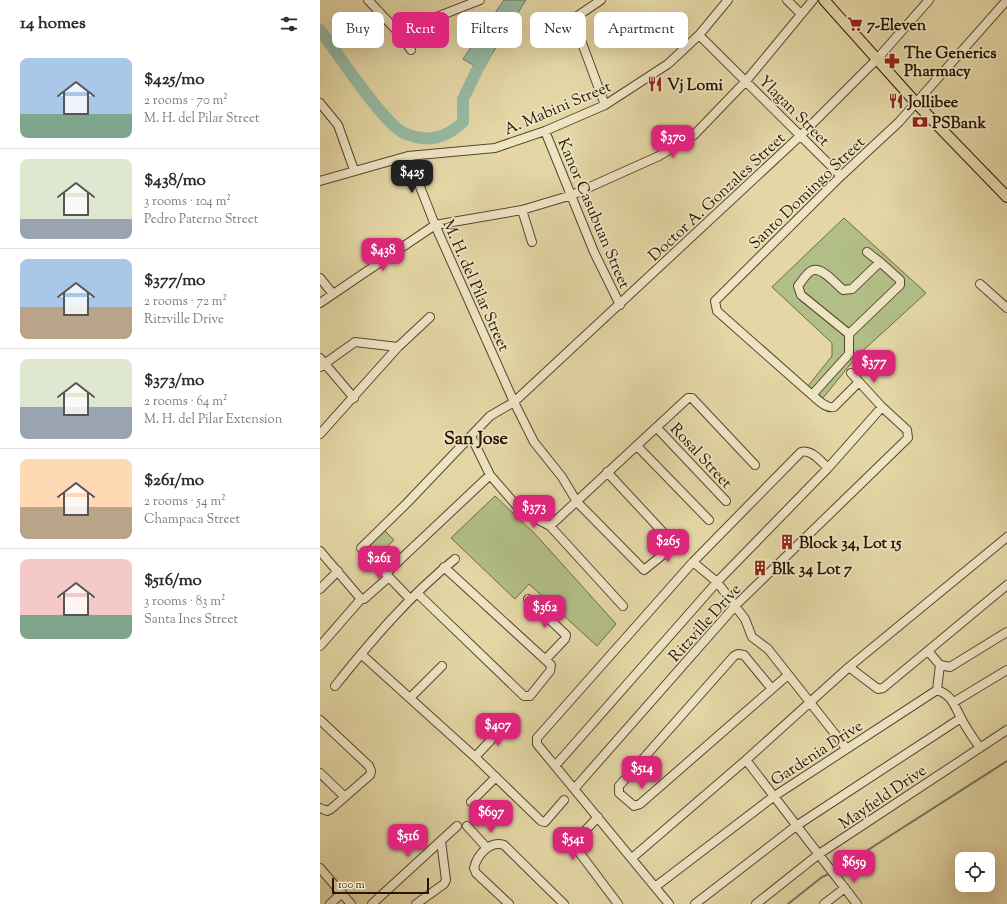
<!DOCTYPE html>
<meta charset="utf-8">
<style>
:root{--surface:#fff;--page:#f7f7f7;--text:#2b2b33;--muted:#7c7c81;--line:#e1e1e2;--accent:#db2777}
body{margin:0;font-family:"Sorts Mill Goudy",serif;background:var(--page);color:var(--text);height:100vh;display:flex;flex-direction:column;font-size:15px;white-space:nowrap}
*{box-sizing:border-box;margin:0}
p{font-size:13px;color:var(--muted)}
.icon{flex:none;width:22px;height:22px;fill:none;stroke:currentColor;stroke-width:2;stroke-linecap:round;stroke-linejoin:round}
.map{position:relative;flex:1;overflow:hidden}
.details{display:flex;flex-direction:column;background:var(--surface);width:320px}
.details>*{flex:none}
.banner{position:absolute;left:12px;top:12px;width:380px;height:36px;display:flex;gap:8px}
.buttons{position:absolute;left:635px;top:852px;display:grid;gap:8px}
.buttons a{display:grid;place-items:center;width:40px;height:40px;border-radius:8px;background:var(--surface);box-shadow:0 4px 16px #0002;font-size:20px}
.scale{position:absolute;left:12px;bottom:10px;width:97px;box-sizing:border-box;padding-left:4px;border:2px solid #291600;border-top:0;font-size:11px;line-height:14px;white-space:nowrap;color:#291600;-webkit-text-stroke:3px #ede4c4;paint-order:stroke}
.price{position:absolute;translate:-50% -34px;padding:0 9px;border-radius:8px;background:var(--accent);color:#fff;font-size:13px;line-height:26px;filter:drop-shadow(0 1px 2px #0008)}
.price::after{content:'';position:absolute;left:50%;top:24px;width:12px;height:9px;margin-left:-6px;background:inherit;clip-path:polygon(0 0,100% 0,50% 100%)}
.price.on{background:#222;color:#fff}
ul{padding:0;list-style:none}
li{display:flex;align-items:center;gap:12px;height:100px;padding:0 20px}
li+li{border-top:1px solid var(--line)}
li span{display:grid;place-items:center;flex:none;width:112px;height:80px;border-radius:8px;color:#555}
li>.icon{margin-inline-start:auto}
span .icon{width:48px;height:48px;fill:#fffc;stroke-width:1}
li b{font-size:17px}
h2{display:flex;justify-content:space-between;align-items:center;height:48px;padding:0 20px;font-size:17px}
.tag{padding:0 14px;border-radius:8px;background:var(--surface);box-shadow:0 4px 16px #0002;font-size:14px;line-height:36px}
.tag.on{background:var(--accent);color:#fff}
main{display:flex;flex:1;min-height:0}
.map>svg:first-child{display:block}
</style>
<main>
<section class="details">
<h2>14 homes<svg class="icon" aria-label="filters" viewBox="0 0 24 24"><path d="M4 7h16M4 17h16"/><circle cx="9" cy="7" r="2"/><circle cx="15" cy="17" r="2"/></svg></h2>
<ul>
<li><span style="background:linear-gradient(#a9c7e8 70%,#7fa58c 0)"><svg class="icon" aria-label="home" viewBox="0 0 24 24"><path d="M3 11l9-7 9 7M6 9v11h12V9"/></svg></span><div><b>$425/mo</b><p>2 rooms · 70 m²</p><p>M. H. del Pilar Street</p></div></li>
<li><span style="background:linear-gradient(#dfe7d0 75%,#9aa5b1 0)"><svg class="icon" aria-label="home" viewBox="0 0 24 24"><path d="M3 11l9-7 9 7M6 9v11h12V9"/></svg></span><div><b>$438/mo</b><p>3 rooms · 104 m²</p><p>Pedro Paterno Street</p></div></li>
<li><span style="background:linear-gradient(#a9c7e8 60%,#b9a48a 0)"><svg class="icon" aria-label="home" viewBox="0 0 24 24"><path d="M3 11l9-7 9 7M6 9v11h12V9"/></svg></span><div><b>$377/mo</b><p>2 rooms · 72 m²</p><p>Ritzville Drive</p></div></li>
<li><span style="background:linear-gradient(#dfe7d0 60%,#9aa5b1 0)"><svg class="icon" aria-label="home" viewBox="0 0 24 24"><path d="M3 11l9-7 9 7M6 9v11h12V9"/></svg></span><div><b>$373/mo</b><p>2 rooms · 64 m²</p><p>M. H. del Pilar Extension</p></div></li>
<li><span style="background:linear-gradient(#ffd9b3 60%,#b9a48a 0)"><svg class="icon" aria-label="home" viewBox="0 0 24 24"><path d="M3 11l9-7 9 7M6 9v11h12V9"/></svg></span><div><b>$261/mo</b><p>2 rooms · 54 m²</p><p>Champaca Street</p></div></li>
<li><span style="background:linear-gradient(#f6c9c9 70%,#7fa58c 0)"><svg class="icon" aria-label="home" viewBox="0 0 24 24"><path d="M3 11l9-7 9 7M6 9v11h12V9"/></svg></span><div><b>$516/mo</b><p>3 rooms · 83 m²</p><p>Santa Ines Street</p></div></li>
</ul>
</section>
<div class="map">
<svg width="687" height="904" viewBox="0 0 687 904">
<rect width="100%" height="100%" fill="#e4d6a5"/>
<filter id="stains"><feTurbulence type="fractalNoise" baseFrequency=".005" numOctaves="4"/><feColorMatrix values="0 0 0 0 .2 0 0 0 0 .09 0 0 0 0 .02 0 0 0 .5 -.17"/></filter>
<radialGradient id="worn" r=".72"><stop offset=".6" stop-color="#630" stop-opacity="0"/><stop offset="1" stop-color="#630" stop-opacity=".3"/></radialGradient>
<path fill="#b2be87" stroke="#6e6a44" d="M524,218L606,293L537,356L503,398L488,386L512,356V343L452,287Z
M175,496L216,535L296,624L277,646L209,584L195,599L131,538Z
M64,530L74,540L59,554L49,544Z"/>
<path fill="#96baa3" stroke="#6a7862" d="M184,0H206L160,73L158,68L143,59Z"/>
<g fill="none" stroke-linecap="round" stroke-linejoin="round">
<path stroke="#6a7862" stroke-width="2" d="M515,871L687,761
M468,904L502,877L511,873"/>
<path stroke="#96baa3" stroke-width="12" d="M0,30C16,51 64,124 84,133C107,143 125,139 143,122V99L158,68L166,54"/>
<g stroke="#584629" stroke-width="10">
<path id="minor" d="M48,0L78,32L160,0
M281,0L253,19L285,105
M467,0L481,14
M78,32L91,50
M379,35L521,176
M0,103L18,125L34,170
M225,131L274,252L300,305
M88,156L115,225L194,402L214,442L242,477L257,502L324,570L351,548L353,543L287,472
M0,181L88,156L175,148L225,131L285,105L348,64L379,35L408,0
M202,210L212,242
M547,252L560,262L532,289L523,290C516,284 501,265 491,271C486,274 482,281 478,286L481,295L529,334V354L492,395L397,311L395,301L521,176L579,122L687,0
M0,278L13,294
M660,284L687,308
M0,303L115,225L202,210L252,195L339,156L374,135L426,81L493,0
M529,334L580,285V280L560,262
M0,358L34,398
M0,367L35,342L78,347
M492,395C498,400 506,409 514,407L539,382
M337,428L406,501
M0,434L78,347L110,317
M151,436L170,475L196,505L211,516L230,526L303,606
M317,446L389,520
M230,526L368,398H372L435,465
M0,551L41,599H44L69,577
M373,562L397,582L425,619L432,637L448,649L526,748
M66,573L170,475
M0,589L18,571
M97,593L204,696H210L230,671L231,665L124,567
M90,599L41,548L86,504L170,416L194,402L480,136L557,59L609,0
M208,599L246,635L245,639L226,659
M0,646L41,599
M608,651L620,665L630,667L687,632
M41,654L155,757L221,821L225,822L244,800
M529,667L558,689L563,688L687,585
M15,686C51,641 89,596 135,559
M452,689L424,655L418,654L414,656L299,786V793L314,806L320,804L468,675
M617,690L620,665
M90,698L122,666
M634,702L687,670
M0,720L49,766L51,771L50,775L11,809L7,811L0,808
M155,757L187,723
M426,760L537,904
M235,766L397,582L508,468L562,407
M0,773L24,796
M255,788L416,605L588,438L587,430L562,407L531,373
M151,802L176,777
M278,817L261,835L256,843L259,852L298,904
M147,826L167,848
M312,858L426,760L529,667L687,537
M0,868L31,904
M335,887L453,797L617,690C632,695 634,705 641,718C646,728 653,738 660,748
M10,904L22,893
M52,904L137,826
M96,904L124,884L126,880L121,841
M189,904L156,873L154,868C157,855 170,840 184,845L244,904
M349,904L217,744V738L373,562L481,452C492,449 501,462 508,468
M375,904L476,826L641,718
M436,904L499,854L687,730
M504,904L525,888"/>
</g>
<g stroke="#291600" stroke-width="12">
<path id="major" d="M504,0L597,104L687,197"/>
</g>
<use href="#minor" stroke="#ede4c4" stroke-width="8"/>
<use href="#major" stroke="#e4d6a5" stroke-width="10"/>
</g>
<defs>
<g id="supermarket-bare" transform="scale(1.2)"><path d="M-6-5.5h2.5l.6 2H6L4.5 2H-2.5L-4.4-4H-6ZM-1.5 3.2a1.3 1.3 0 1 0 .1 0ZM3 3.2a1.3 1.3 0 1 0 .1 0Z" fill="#8f2418" stroke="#ede4c4" stroke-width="2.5" paint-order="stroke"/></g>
<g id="pharmacy-bare" transform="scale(1.2)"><path d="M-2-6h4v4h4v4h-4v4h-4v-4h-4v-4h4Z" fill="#8f2418" stroke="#ede4c4" stroke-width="2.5" paint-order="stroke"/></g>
<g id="restaurant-bare" transform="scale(1.2)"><path d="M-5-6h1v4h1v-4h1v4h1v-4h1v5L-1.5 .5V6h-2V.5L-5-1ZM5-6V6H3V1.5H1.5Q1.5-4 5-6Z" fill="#8f2418" stroke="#ede4c4" stroke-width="2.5" paint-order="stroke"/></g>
<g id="bank-bare" transform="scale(1.2)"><path d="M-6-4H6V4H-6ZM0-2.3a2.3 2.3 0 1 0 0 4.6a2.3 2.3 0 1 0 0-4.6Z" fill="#8f2418" stroke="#ede4c4" stroke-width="2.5" paint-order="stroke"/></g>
<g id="building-bare" transform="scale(1.2)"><path d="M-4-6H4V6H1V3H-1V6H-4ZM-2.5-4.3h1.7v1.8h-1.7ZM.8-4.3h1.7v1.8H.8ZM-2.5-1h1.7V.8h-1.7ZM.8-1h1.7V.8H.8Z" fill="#8f2418" stroke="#ede4c4" stroke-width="2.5" paint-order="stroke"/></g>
</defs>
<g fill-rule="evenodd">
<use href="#supermarket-bare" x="535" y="24"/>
<use href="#pharmacy-bare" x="572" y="61"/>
<use href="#restaurant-bare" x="335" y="84"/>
<use href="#restaurant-bare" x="576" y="101"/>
<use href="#bank-bare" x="600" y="122"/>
<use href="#building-bare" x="467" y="542"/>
<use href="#building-bare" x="440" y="568"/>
</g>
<g text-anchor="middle" stroke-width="3.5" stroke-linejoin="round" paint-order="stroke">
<g font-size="16" font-weight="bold" fill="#291600" stroke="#ede4c4" text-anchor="start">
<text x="547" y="30">7-Eleven</text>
<text x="584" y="58">The Generics<tspan x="584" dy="18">Pharmacy</tspan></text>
<text x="347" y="90">Vj Lomi</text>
<text x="588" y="107">Jollibee</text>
<text x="612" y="128">PSBank</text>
<text x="479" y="548">Block 34, Lot 15</text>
<text x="452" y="574">Blk 34 Lot 7</text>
</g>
<g font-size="16" fill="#291600" stroke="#ede4c4">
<text transform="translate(237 107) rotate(-23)" y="6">A. Mabini Street</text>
<text transform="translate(475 110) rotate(45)" y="6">Ylagan Street</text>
<text transform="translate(486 192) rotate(-44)" y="6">Santo Domingo Street</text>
<text transform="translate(396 196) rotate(-43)" y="6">Doctor A. Gonzales Street</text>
<text transform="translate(275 213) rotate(67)" y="6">Kanor Casubuan Street</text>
<text transform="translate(157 285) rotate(66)" y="6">M. H. del Pilar Street</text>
<text transform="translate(382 455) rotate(47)" y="6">Rosal Street</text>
<text transform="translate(384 622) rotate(-48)" y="6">Ritzville Drive</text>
<text transform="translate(496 752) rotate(-33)" y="6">Gardenia Drive</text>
<text transform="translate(562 796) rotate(-34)" y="6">Mayfield Drive</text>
</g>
<g font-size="18" font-weight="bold" fill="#291600" stroke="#ede4c4">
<text x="156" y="444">San Jose</text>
</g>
</g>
<rect width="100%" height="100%" filter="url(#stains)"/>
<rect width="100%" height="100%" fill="url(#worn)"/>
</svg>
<div class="buttons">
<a><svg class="icon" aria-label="locate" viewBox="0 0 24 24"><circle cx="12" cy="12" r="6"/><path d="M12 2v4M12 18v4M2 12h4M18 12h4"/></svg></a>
</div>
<div class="scale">100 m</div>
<b class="price" style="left:353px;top:159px">$370</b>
<b class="price on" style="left:92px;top:194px">$425</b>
<b class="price" style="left:63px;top:272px">$438</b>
<b class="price" style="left:554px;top:384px">$377</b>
<b class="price" style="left:214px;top:529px">$373</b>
<b class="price" style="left:348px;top:563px">$265</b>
<b class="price" style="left:59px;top:580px">$261</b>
<b class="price" style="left:225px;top:629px">$362</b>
<b class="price" style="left:178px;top:747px">$407</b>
<b class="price" style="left:322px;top:790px">$514</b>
<b class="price" style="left:171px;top:834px">$697</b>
<b class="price" style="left:88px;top:858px">$516</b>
<b class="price" style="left:253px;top:861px">$541</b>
<b class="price" style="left:534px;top:884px">$659</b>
<div class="banner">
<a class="tag">Buy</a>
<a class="tag on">Rent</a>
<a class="tag">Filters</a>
<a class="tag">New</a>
<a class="tag">Apartment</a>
</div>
</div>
</main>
